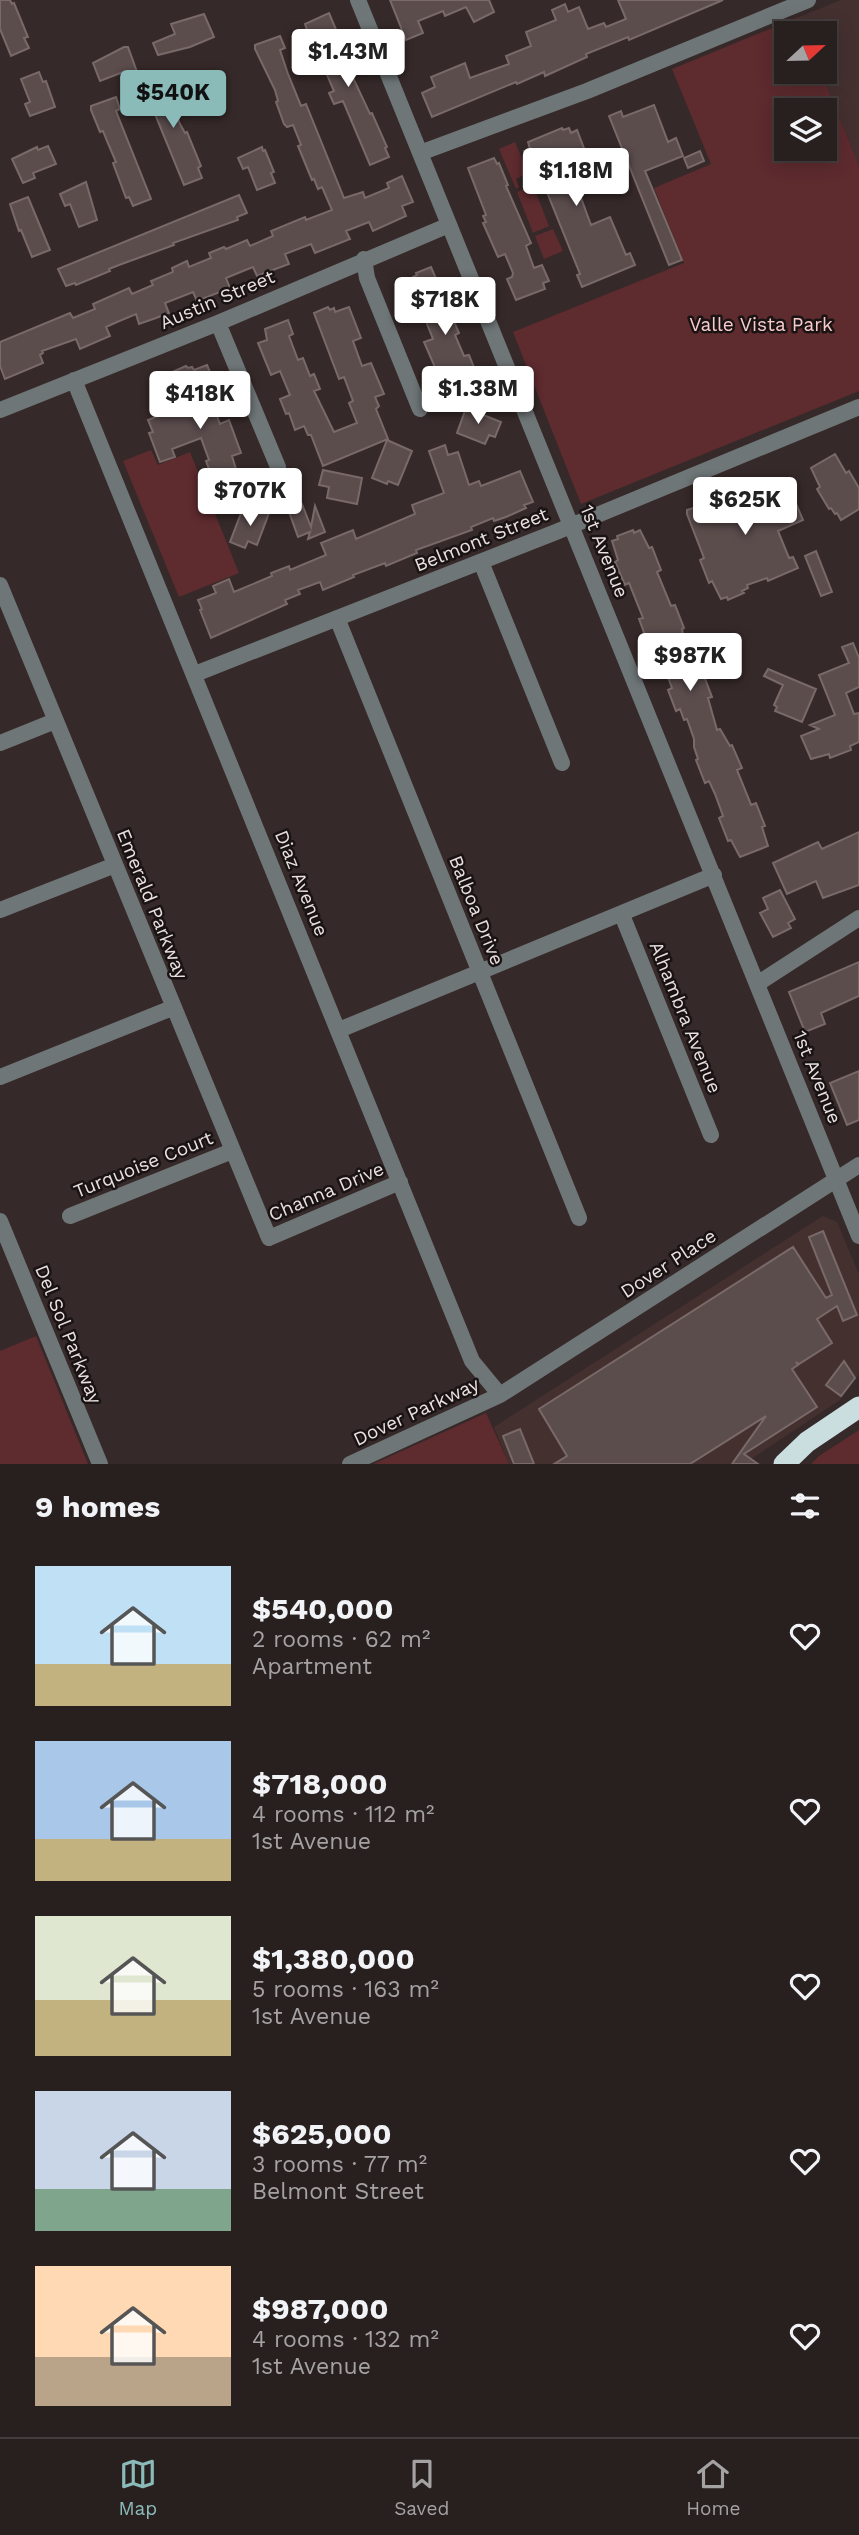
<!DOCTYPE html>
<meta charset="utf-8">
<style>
:root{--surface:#281f1f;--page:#342c2c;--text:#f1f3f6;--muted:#a5a2a4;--line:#443d3d;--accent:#8bbbb9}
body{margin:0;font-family:"Work Sans",sans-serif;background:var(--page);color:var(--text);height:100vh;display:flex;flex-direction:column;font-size:26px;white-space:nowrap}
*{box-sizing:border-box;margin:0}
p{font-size:23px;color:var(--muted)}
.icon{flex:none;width:38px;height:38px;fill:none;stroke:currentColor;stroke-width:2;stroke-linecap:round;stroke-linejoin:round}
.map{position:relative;height:1464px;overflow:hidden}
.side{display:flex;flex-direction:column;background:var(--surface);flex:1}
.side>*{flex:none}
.needle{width:46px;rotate:68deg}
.fabs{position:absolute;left:774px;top:21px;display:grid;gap:14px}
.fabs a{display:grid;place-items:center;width:63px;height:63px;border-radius:0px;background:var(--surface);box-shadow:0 4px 18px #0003,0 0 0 2px var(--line);font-size:35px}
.price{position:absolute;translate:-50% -60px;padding:0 16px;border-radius:7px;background:#fff;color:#222;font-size:23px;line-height:46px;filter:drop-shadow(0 2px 4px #0008)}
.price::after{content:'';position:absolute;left:50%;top:42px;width:21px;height:16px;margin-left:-10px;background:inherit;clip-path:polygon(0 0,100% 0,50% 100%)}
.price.current{background:var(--accent);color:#111}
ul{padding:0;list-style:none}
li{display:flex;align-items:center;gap:21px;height:175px;padding:0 35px}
li span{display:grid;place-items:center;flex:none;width:196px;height:140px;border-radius:0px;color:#555}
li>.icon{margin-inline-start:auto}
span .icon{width:84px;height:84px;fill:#fffc;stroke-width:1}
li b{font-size:30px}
h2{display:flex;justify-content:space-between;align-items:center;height:84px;padding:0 35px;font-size:30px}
.dock{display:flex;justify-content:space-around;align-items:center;height:98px;border-top:2px solid var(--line);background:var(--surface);font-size:19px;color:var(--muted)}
.dock a{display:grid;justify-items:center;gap:4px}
.dock .current{color:var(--accent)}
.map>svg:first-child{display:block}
</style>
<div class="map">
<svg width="859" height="1464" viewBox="0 0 859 1464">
<rect width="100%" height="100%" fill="#362929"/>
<path fill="#453030" d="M841,0H859V166L821,72H824V33H806L799,17Z
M823,1216L837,1222L859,1274V1374L840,1400L751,1459L747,1464H509L494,1427Z"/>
<path fill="#5e2b2f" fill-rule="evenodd" d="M799,17L806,33H786V72H821L859,166V391L581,504L513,332L684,263L654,188L711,164L672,69ZM786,110H824V149H786Z
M515,142L532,183L528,184L524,175L516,179L519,187L516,189L499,149Z
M533,185L549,226L533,233L517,192Z
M553,229L563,251L544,259L535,236Z
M151,450L158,465L190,452L239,573L179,597L123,461Z
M36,1336L88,1464H0V1351Z
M486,1413L509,1464H373Z
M859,1430V1464H811L819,1456Z"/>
<path fill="#5c4d4d" stroke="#796969" stroke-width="2" d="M0,0H10L12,4L14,3L28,37L24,38L29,48L11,56L0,29Z
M390,0H489L494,12L474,22L466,7L445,16L443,11L418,21L423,33L406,40Z
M618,0H723L629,40L628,37L586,54L587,57L545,76L544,72L517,84L516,82L432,117L422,93L435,87L431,77L465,63L470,78L509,64L506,56L531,46L526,32L556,20L552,10L565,4L568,12L579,7L588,29L604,23L606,27L626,19Z
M329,13L340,39L338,40L342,50L339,51L347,70L349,69L370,114L372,113L387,147L385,148L389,157L370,165L343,101L334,104L329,93L334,91L324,68L328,66L314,34L309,36L305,24Z
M204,14L214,37L190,47L158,55L153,43L175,34L171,24Z
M280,36L285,48L280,50L288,74L301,106L306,104L344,198L363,192L365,198L389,188L387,183L402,176L413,202L402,206L406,216L373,231L369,222L346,231L350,239L315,253L311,244L285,254L289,264L257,276L253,267L243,271L226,278L230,288L197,301L193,292L165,303L169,313L156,318L139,324L136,314L117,322L106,327L110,336L80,349L76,339L42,351L43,353L40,355L43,363L5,379L0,366V342L70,313L73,318L95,309L93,304L129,288L132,294L153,285L151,281L173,272L172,268L187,261L189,267L211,258L209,253L224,247L226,249L247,240L250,246L273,236L271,231L305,217L306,220L332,210L322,187L318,189L314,179L312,180L298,146L301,145L293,125L287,127L284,124L276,102L278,101L275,90L255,49V45Z
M124,47H128L137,72L125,77L123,72L100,81L93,63Z
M39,72L43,82L46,81L55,107L30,116L25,104L30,102L21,79Z
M163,77L174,102L172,103L180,124L185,133L187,132L201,166L198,168L202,178L184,185L148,97L143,99L138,87Z
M116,97L120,109L116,111L151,199L133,206L129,197L126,198L113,163L116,162L107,141L103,131L100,132L91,110V106Z
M654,105L668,142L676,138L683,156L645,171L682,260L669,265L609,116L621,111L623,117Z
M562,128L563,130L569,128L571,133L577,130L585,151L579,153L581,159L569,165L591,225L610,217L626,255L630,253L635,265L582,287L577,275L580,274L538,170L533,172L524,151L530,149L528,142Z
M48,146L56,164L33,173L35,178L23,183L12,159L37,147L38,150Z
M262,147L263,151L265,150L274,172L271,173L275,183L257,190L248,167L243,169L238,158Z
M700,151L704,161L688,168L684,158Z
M494,158L497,164L499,163L508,185L506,186L531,243L526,246L534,268L542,265L549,281L543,283L545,289L516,300L507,279L512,277L513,273L505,254L498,257L487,232L483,223L486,222L483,216L486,215L468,168Z
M86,182L97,220L79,227L70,204L65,206L60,194Z
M239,195L247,213L237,217L238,220L173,243L174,245L119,265L109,269L110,271L76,285L75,283L66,286L58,269Z
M28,197L50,250L32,257L21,230L19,231L10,204Z
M431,267L459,333L455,335L464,356L469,355L477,375L483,373L492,397L465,407L453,379L451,380L446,368L437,372L424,342L433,339L423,314L414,317L401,285L414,280L413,277L417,275L416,273Z
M328,307L330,310L334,308L335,312L349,307L361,338L353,341L362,366L371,363L384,394L375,397L379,406L376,409L388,439L323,466L311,435H308L304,426L295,430L289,413L286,414L280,399L290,395L280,371L271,375L258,343L267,340L265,329L288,320L293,334L289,336L298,360L303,358L310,376L314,374L320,389L314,391L334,432L357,423L349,403L353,401L344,377L339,379L314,313Z
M207,365L220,397L211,401L220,424L229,420L241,453L232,456L241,486L235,489L240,500L220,508L210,483L214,482L206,461L209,460L201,438L172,449L175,457L160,462L149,433L153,432L148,420L185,405L172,372L186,366L188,368L192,367L194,370Z
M466,408L501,422L495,437L489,435L485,444L457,433Z
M387,440L412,451L398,485L388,481L387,484L372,478Z
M445,445L448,455L458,452L469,485L479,481L481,486L520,471L533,502L524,505L526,508L506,517L494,521L493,518L471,527L472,530L416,550L417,553L386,566L385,563L353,575L354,577L323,590L320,582L298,590L300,594L285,600L287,604L211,638L200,610L202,609L198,600L216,593L213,586L229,579L234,592L272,576L271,573L289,566L290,570L326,555L321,543L353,530L356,539L415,514L412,505L444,493L429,451Z
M835,454L846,473L849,471L859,488V509L841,520L837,513L835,514L831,508L829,509L817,489L820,487L811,468Z
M323,470L362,478L357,504L327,498L329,487L319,485Z
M786,480L803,520L778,531L789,558L793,557L798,568L768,581L767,578L747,585L748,588L742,591L744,593L728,600L727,597L721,599L712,581L709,583L700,560L704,558L687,514V510L732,496L731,493L737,491L736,488L751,482L752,484L758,482L763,490Z
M302,504L311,527L315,506L325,532L308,539L310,532L298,537L288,509Z
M254,507L269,513L257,545L248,541L245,548L230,542L243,508L249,521Z
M633,530L634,533L640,530L649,548L652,547L661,570L657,572L671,606L675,605L684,628L682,629L684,640L699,678L704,676L712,697L708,698L717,730L720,729L730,746L732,745L742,768L737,770L750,802L751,805L756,803L765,826L762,827L768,846L740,857L731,840L728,841L719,818L723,816L715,794L709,781L705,783L696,760L698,759L694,747V739L687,719L684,720L680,709L676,711L668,690L672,688L661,659L651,642L648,643L639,619L643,618L629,583L625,585L615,562L618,560L612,541L618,539L617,536Z
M816,551L832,592L821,596L805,556Z
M853,643L859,658V687L846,693L854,714L859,713V742L850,746L851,750L830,758L829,754L811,759L801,736L819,729L810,725L835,715L819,675L849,663L842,647Z
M768,669L816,689L802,722L775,711L777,707L774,705L783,685L764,676Z
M859,832V885L823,898L816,881L787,894L773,863L818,842L822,849Z
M780,890L795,919L788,923L791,928L773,937L760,913L768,909L763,898Z
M859,962V996L821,1013L825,1024L805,1032L789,992Z
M859,1071V1120L847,1125L830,1083Z
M823,1231L857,1315L843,1321L837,1306L817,1319L832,1343L799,1364L796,1362L798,1365L792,1369L817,1407L744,1454L758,1464H732L766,1416L690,1464H554L567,1456L539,1409L793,1247L826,1298L832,1295L809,1237Z
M844,1361L855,1378L841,1396L826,1385Z
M520,1429L534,1464H514L503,1436Z"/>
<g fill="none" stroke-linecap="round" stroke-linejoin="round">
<path stroke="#6f7677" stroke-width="16" d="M358,0L859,1236
M420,153L587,91L808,0
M364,259L367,278L420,409
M218,323L278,467
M74,380L472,1361L500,1395
M0,410L218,323L449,225
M481,562L562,763
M0,585L269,1238L400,1182
M337,618L579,1218
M195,674L556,532L859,407
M0,743L55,721
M0,910L115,865
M622,915L711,1135
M757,984L859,918
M339,1030L714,875
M0,1077L172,1008
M70,1216L232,1151
M0,1221L100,1464
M350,1464L500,1395L859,1165"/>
<path stroke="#cbdedf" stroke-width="21" d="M784,1464L807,1442L859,1407"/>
</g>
<g text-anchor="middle" stroke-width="5" stroke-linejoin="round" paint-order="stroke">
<g font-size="19" fill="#eae0e0" stroke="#191313">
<text transform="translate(217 299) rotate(-23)" y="7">Austin Street</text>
<text transform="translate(481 539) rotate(-22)" y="7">Belmont Street</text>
<text transform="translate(605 551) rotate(68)" y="7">1st Avenue</text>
<text transform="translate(302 883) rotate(68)" y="7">Diaz Avenue</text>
<text transform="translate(153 904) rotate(68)" y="7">Emerald Parkway</text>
<text transform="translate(477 910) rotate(68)" y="7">Balboa Drive</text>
<text transform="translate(686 1017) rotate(68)" y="7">Alhambra Avenue</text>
<text transform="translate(818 1077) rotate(68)" y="7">1st Avenue</text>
<text transform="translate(143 1164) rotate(-22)" y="7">Turquoise Court</text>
<text transform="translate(326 1191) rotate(-23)" y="7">Channa Drive</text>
<text transform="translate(668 1263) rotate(-33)" y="7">Dover Place</text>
<text transform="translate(69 1334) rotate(68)" y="7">Del Sol Parkway</text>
<text transform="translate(416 1411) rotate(-25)" y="7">Dover Parkway</text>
</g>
<g font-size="19" fill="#f9cacb" stroke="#191313">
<text x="761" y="331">Valle Vista Park</text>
</g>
</g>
</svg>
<div class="fabs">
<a><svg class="needle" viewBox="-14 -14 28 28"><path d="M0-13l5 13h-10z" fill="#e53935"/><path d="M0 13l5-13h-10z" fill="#a5a2a4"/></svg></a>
<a><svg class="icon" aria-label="layers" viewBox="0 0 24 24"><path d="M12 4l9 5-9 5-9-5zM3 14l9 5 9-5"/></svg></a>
</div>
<b class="price" style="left:348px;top:89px">$1.43M</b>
<b class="price current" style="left:173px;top:130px">$540K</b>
<b class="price" style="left:576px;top:208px">$1.18M</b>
<b class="price" style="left:445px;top:337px">$718K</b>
<b class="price" style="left:478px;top:426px">$1.38M</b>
<b class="price" style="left:200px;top:431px">$418K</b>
<b class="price" style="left:250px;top:528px">$707K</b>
<b class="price" style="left:745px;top:537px">$625K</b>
<b class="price" style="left:690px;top:693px">$987K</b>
</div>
<section class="side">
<h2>9 homes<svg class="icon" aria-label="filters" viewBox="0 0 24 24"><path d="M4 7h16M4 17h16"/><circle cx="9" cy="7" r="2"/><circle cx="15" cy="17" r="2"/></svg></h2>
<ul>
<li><span style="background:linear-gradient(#bfe0f5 70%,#c2b280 0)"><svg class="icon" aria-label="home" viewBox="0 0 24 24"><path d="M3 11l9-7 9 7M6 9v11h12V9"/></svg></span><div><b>$540,000</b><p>2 rooms · 62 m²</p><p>Apartment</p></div><svg class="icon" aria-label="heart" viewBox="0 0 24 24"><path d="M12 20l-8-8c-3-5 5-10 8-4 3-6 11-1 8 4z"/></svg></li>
<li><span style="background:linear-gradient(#a9c7e8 70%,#c2b280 0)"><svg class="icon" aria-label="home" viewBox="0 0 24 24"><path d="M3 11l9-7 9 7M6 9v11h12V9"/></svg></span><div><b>$718,000</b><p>4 rooms · 112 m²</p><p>1st Avenue</p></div><svg class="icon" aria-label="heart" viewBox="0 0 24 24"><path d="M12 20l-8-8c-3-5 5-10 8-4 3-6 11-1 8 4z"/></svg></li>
<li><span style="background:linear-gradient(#dfe7d0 60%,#c2b280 0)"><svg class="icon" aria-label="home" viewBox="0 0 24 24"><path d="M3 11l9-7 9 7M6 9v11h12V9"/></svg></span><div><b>$1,380,000</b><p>5 rooms · 163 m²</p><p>1st Avenue</p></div><svg class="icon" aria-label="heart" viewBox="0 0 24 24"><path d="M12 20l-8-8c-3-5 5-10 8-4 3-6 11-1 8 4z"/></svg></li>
<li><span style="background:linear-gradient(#c9d6e8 70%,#7fa58c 0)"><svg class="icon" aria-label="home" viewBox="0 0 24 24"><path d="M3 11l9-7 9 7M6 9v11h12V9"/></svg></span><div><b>$625,000</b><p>3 rooms · 77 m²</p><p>Belmont Street</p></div><svg class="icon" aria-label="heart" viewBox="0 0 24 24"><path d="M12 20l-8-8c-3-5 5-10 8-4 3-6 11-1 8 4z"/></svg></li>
<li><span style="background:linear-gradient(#ffd9b3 65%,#b9a48a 0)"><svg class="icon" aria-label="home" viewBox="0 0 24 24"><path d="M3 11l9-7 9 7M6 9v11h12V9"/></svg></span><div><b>$987,000</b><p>4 rooms · 132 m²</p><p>1st Avenue</p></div><svg class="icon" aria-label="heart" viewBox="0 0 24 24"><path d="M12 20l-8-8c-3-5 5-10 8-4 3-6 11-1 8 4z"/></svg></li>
</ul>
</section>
<nav class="dock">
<a class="current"><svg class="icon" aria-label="map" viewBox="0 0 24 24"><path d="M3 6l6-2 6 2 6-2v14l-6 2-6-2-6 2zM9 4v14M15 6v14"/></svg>Map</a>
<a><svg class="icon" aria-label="saved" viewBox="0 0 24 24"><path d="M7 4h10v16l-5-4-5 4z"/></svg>Saved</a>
<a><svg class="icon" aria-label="home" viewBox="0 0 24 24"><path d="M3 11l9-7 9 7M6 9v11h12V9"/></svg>Home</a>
</nav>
